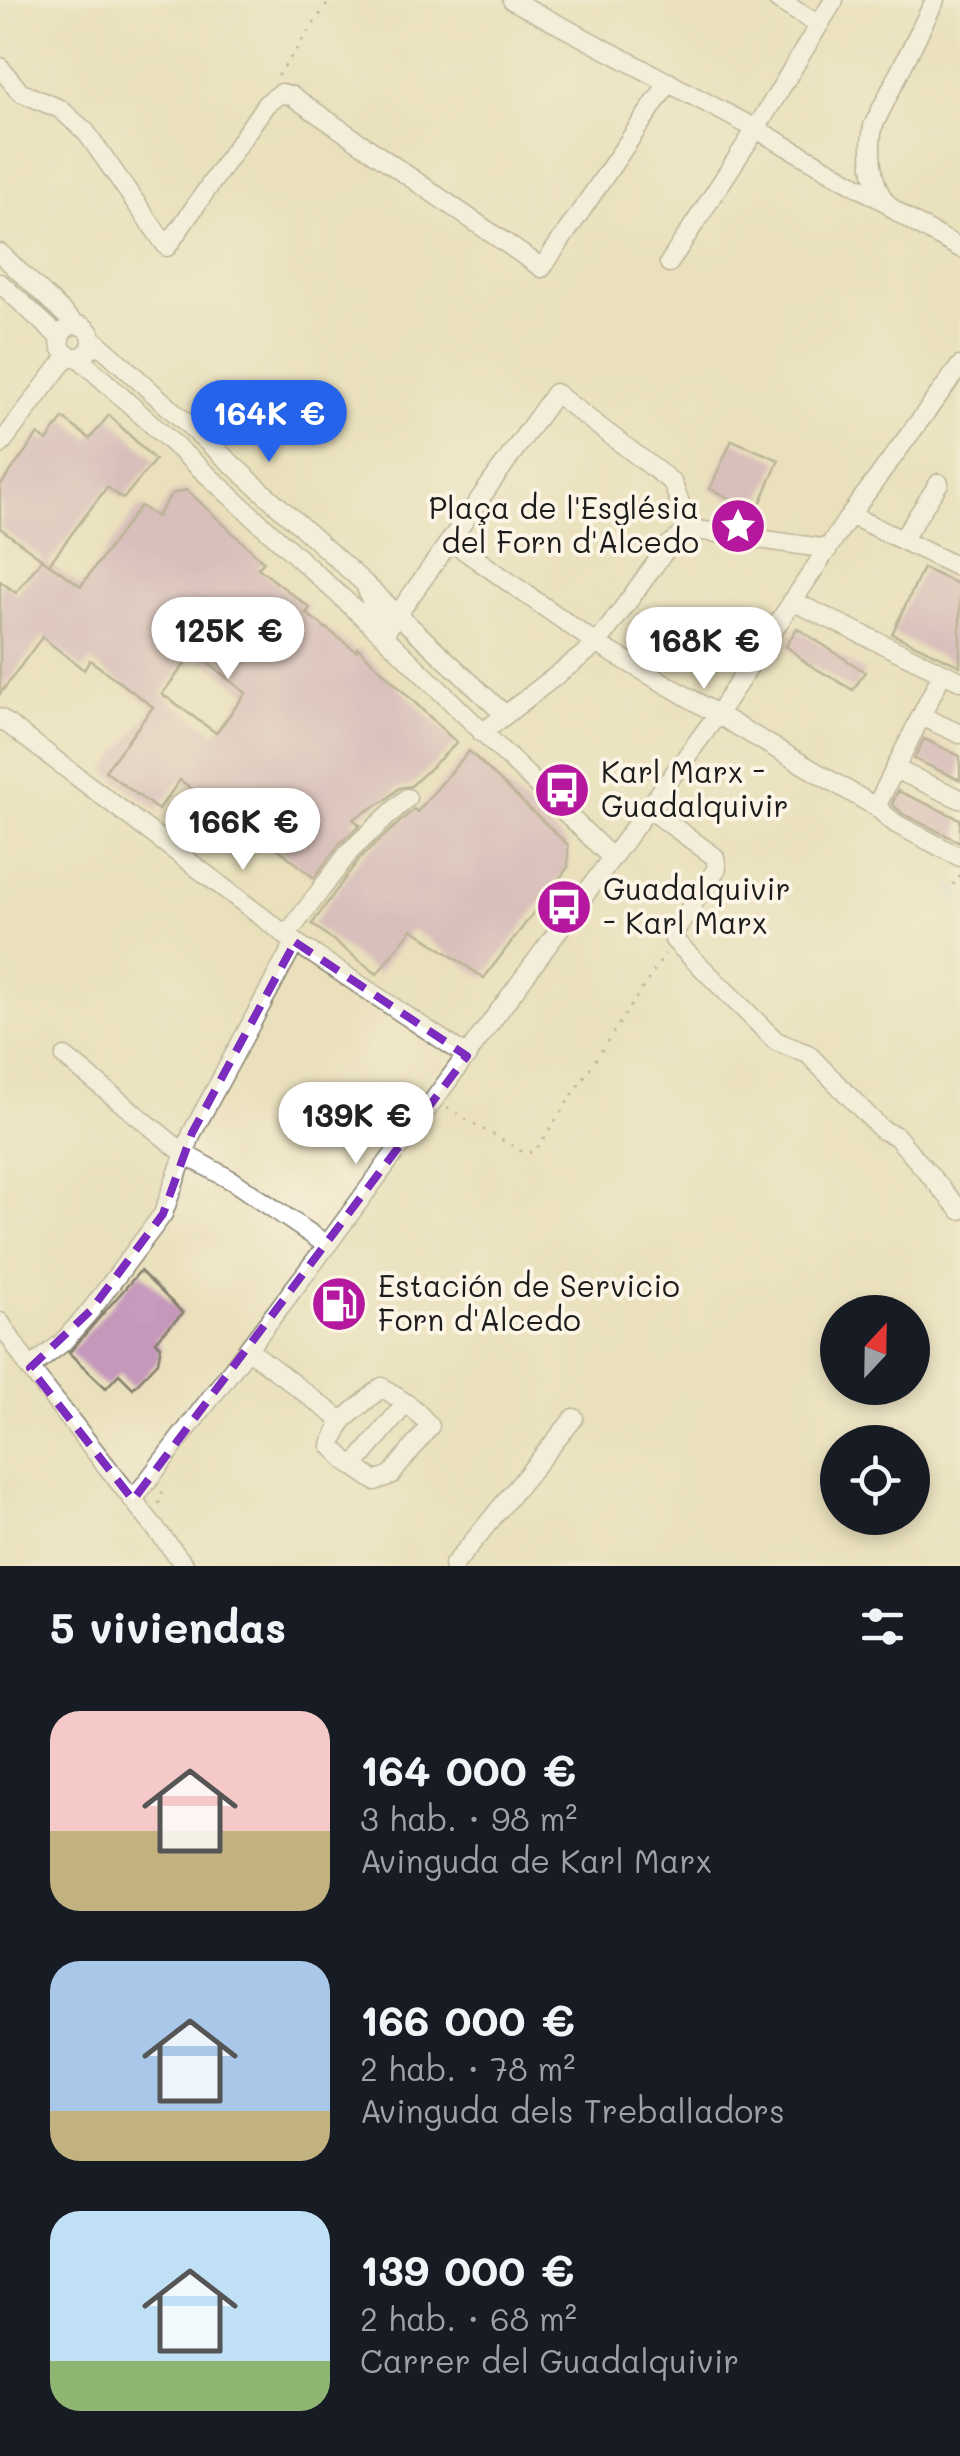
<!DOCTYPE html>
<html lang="es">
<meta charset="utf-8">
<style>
:root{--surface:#171b24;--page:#20242c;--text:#f1f3f6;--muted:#9ea1a6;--accent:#2563eb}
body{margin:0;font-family:Mali,sans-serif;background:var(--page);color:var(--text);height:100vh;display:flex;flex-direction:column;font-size:38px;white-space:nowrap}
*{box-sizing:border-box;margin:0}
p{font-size:32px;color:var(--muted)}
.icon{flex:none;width:55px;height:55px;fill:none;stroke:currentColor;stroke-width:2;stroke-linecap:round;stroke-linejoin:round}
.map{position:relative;height:1566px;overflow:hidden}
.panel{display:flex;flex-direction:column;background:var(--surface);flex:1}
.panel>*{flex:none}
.needle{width:65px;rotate:22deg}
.fabs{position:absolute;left:820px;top:1295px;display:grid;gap:20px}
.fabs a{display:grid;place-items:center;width:110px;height:110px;border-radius:50%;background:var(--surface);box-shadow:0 5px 15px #0003;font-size:50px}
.price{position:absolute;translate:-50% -85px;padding:0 22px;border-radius:35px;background:#fff;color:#222;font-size:32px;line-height:65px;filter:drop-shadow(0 2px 5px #0008)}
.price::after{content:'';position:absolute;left:50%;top:60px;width:30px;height:22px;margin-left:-15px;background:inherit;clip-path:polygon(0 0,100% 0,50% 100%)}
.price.current{background:var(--accent);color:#fff}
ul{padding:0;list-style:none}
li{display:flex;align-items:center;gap:30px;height:250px;padding:0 50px}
li span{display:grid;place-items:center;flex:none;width:280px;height:200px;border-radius:30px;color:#555}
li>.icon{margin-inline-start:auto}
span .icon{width:120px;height:120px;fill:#fffc;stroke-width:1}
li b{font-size:42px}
h2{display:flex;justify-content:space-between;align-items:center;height:120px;padding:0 50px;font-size:42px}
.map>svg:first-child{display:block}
</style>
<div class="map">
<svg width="960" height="1566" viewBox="0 0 960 1566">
<rect width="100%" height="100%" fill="#fcf5e5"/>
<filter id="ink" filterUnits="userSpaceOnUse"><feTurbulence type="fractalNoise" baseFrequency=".01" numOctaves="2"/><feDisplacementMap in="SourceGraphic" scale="20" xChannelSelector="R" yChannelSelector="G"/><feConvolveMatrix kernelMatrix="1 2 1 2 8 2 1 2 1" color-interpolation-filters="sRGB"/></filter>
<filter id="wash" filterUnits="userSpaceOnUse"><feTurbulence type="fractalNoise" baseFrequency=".0048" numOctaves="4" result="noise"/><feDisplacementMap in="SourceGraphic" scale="40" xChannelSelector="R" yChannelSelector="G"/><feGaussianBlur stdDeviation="2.25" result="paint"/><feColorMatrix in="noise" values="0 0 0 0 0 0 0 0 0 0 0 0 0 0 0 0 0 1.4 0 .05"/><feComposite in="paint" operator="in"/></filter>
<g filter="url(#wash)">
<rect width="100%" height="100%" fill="#eae0bc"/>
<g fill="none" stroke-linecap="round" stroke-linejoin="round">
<path stroke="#7fb9f0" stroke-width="4" d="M951,887L960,897"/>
</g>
<g id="blocks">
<path fill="#c597bb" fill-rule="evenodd" d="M109,415L155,460L123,499L107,487L49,564L0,528V486L38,434L47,441L63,418L90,439Z
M732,440L779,460L757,511L710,489Z
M187,490L264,562L258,568L310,608L306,613L356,651L358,648L457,743L411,786L399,788L386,800L353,819L360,825L340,843L314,878L235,813L231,819L180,780L158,810L105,771L153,707L90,660L84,670L42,637L0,694V581L16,593L42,559L81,586L140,506L157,517L171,494ZM194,652L246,693L216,733L162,694Z
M923,568L960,585V666L892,634Z
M797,628L865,672L853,690L808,664L786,646Z
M924,739L960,756V780L914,759Z
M469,751L568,845V867L484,978L412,929L377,974L312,924L359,859L414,809L417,812Z
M898,791L960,819V842L903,814L892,804Z
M140,1271L183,1313L155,1341L161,1346L158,1362L133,1388L119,1374L106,1388L69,1353Z"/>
</g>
</g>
<g filter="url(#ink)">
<use href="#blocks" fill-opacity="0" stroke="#837e6c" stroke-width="2.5"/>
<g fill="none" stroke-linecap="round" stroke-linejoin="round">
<g stroke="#837e6c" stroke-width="21">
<path id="minor" d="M512,0L756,129L834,0
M778,0L819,25
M935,0L873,126C869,148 870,184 886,202C897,216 943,238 960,248
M0,67L20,92L60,109L86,132L167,247L266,104L281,93L292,96L542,268L669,82
M0,253L76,325
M669,263L756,129L885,202
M0,283L60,338
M60 341a16 16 0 1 1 32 0a16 16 0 1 1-32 0Z
M92,338L365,584L381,630
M78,357L383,635L611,857
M0,445L68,355
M850,515L960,568
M902,540L939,483
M452,542L597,644L876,807L896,824L960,857
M366,585L505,715
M792,601L960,681
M383,635L555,393L672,482L690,529
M921,716L960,734
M0,718L295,942L467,1056
M482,733L597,644L669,545L690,529L828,549
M895,769L960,799
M876,807L942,674
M648,808L715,857L717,868L674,932V940L776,1041L808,1054L882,1130L896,1136L960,1210
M286,936L350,851L407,798
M65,1057L186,1155L233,1181L327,1245
M0,1322L31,1370L185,1566
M249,1350L342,1421
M30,1368L62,1343L91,1310L163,1214L192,1133L295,942
M382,1387L413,1408L430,1426L391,1475L375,1481L346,1461L331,1445L342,1421Z
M354,1466L406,1403
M133,1500L327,1245L717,715L850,515L960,366
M453,1566L574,1418"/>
</g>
<path stroke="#837e6c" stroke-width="2.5" stroke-dasharray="2.5 8" stroke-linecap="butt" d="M278,76L330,0
M960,875L953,883L960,891
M447,1108L526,1154L536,1150L665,954
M159,1504L164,1487"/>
<use href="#minor" stroke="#fff" stroke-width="18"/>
</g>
</g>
<path d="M0 0H960V1566H0ZM295,942L467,1056L133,1500L30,1368L91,1310L163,1214L192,1133Z" fill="#eae0bc" fill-opacity=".55" fill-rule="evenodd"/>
<path fill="none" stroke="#7b2cbf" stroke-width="8" stroke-dasharray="20 12" stroke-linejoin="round" d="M295,942L467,1056L133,1500L30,1368L91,1310L163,1214L192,1133Z"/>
<defs>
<g id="sight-disc" transform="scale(2.875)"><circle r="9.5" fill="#b5179e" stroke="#fcf5e5"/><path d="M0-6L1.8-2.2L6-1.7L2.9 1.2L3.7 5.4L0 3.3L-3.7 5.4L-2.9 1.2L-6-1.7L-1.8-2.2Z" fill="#fff"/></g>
<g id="bus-disc" transform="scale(2.875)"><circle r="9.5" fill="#b5179e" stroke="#fcf5e5"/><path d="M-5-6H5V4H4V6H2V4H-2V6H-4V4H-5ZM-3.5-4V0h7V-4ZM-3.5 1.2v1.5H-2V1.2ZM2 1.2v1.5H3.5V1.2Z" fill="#fff"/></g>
<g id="fuel-disc" transform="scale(2.875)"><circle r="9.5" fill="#b5179e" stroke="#fcf5e5"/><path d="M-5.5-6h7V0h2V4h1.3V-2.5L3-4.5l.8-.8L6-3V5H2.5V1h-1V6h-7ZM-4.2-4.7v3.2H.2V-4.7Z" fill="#fff"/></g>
</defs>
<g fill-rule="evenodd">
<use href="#sight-disc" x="738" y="526"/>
<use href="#bus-disc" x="562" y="790"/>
<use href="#bus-disc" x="564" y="907"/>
<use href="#fuel-disc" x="339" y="1304"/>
</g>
<g text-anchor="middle" stroke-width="8" stroke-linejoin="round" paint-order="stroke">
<g font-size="30" fill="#1c1c1c" stroke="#fcf5e5" text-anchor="start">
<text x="699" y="519" text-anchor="end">Plaça de l'Església<tspan x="699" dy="34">del Forn d'Alcedo</tspan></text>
<text x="601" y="783">Karl Marx -<tspan x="601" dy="34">Guadalquivir</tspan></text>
<text x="603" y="900">Guadalquivir<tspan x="603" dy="34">- Karl Marx</tspan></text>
<text x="378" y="1297">Estación de Servicio<tspan x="378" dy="34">Forn d'Alcedo</tspan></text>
</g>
</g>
</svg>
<div class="fabs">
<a><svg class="needle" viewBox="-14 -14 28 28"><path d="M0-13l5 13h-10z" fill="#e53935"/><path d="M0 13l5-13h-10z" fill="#9ea1a6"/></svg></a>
<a><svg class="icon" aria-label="locate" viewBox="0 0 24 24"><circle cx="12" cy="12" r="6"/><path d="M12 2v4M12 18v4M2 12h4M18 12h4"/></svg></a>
</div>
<b class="price current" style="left:269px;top:465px">164K €</b>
<b class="price" style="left:228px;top:682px">125K €</b>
<b class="price" style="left:704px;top:692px">168K €</b>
<b class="price" style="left:243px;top:873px">166K €</b>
<b class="price" style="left:356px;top:1167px">139K €</b>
</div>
<section class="panel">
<h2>5 viviendas<svg class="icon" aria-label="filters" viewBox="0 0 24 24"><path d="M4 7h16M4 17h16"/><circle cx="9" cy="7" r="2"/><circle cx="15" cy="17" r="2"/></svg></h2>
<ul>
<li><span style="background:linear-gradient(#f6c9c9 60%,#c2b280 0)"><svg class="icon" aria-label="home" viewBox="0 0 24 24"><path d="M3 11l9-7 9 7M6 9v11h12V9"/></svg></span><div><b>164 000 €</b><p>3 hab. · 98 m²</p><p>Avinguda de Karl Marx</p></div></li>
<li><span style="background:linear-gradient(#a9c7e8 75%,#c2b280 0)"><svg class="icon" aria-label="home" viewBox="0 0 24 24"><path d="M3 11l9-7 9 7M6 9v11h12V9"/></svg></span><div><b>166 000 €</b><p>2 hab. · 78 m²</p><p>Avinguda dels Treballadors</p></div></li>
<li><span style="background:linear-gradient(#bfe0f5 75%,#8fb573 0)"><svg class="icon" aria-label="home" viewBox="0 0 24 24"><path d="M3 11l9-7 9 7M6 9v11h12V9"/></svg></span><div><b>139 000 €</b><p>2 hab. · 68 m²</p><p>Carrer del Guadalquivir</p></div></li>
</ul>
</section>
